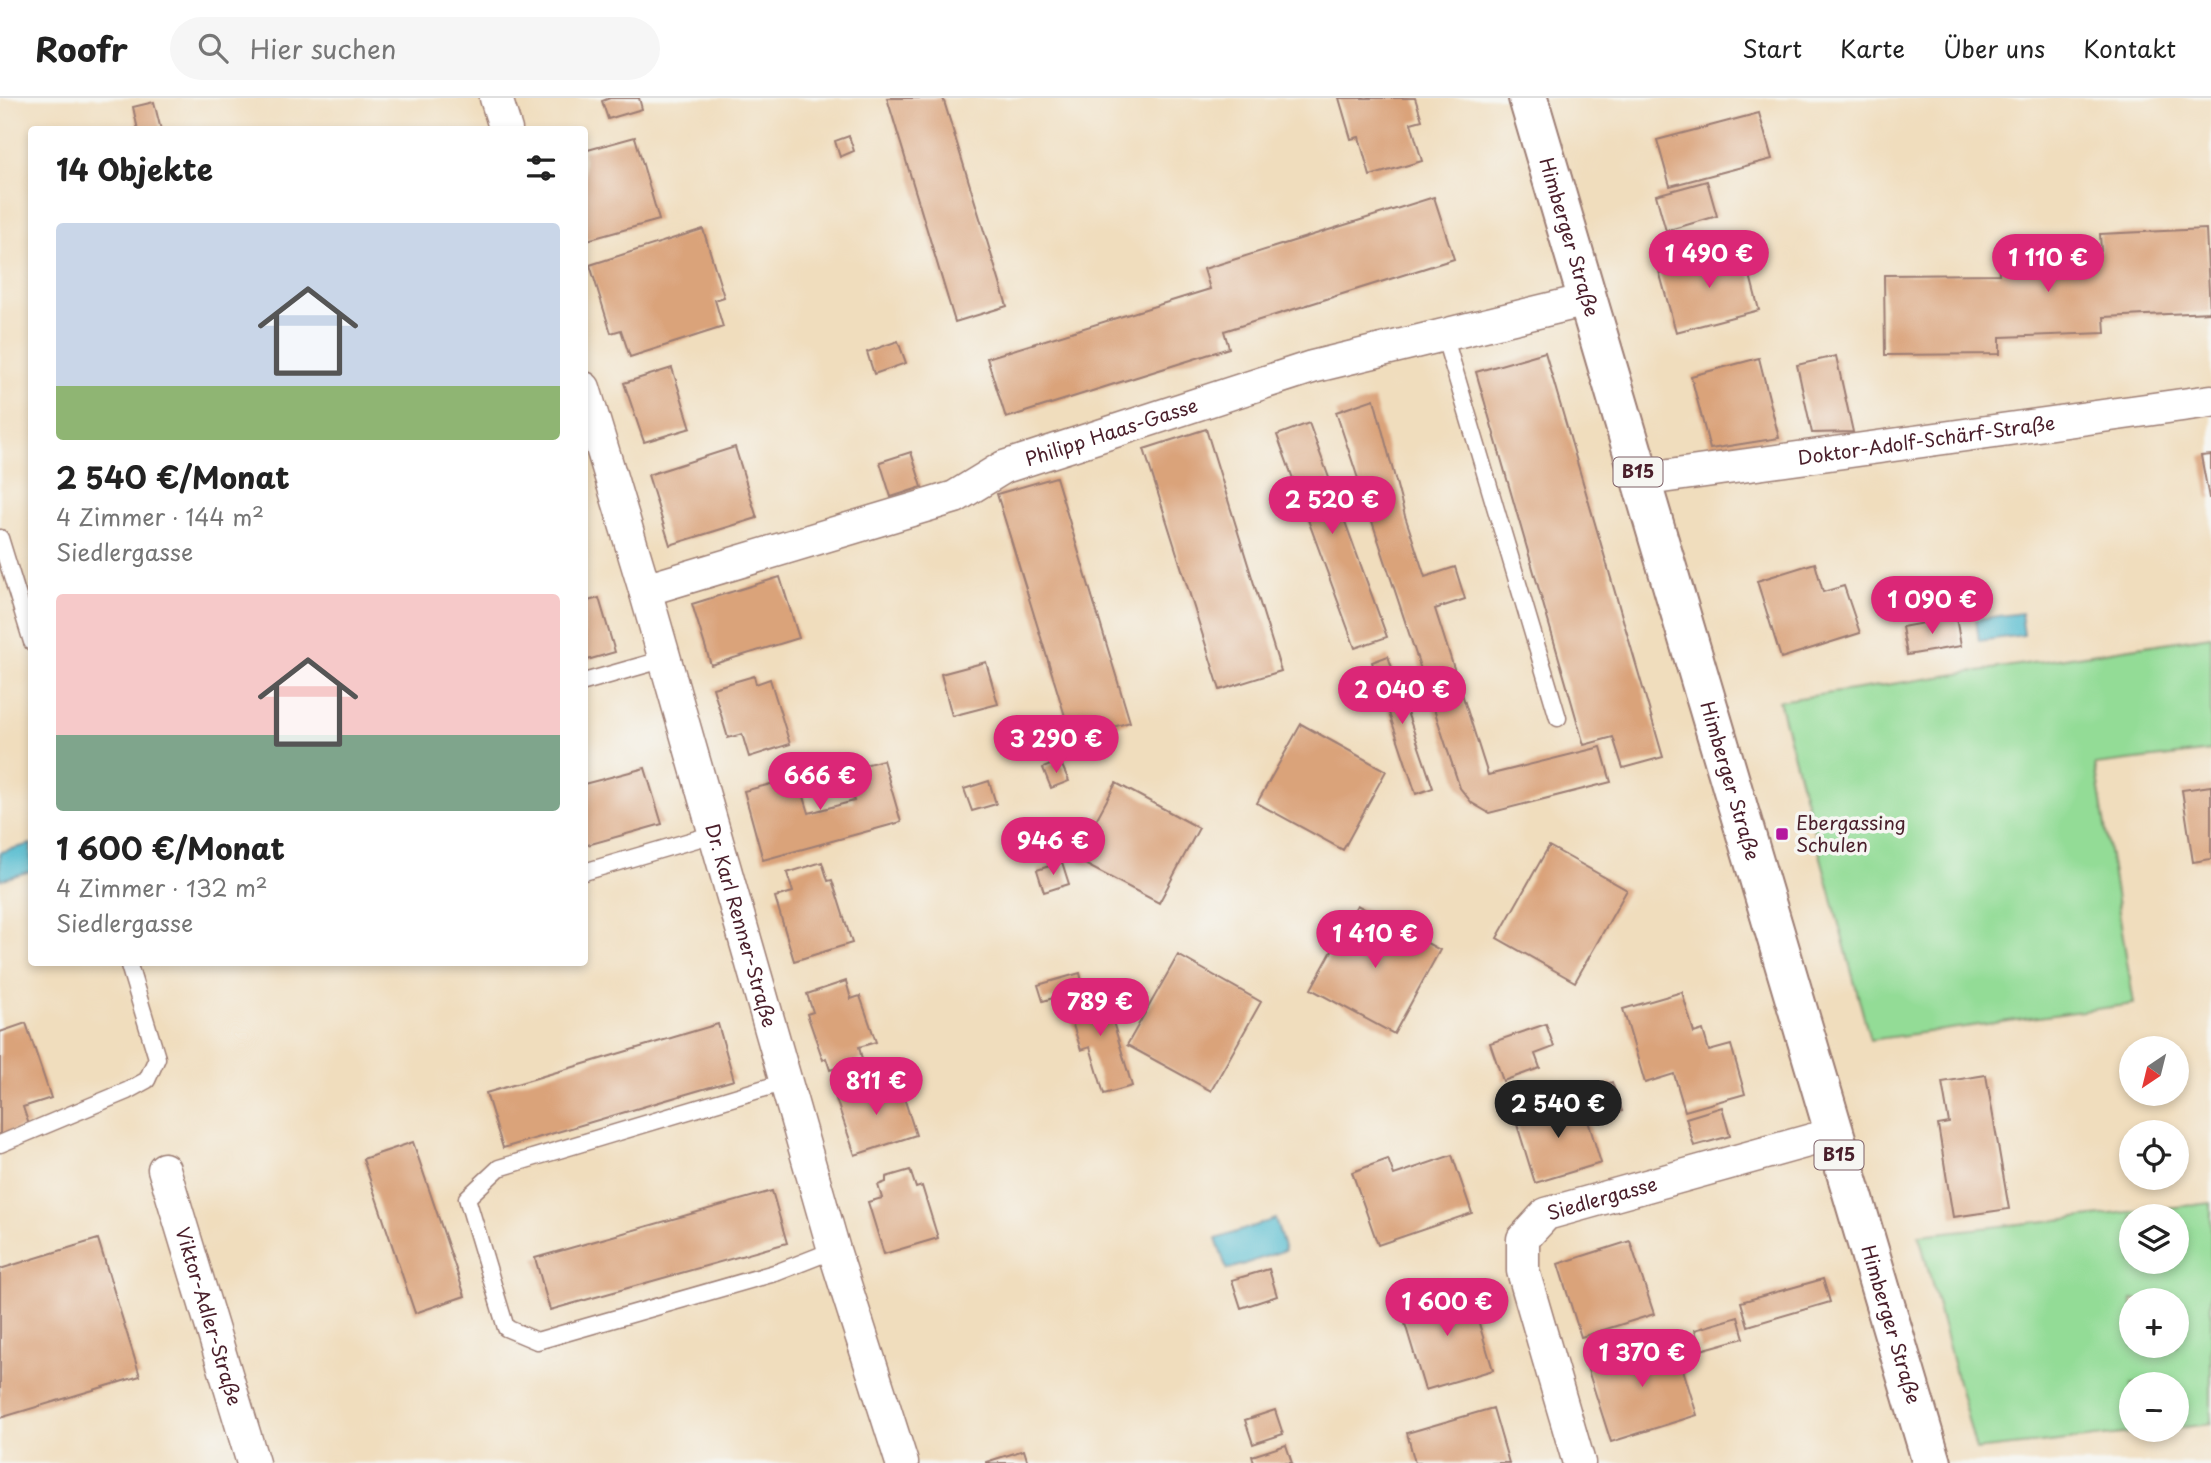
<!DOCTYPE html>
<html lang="de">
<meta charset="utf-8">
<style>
:root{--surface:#fff;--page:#f6f6f6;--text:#222;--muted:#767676;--line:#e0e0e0;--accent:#db2777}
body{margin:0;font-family:"Playpen Sans",sans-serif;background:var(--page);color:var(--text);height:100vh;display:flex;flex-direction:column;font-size:26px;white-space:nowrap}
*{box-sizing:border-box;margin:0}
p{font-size:23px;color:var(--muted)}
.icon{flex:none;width:38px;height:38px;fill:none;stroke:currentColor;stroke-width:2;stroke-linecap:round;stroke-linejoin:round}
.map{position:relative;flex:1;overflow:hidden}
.details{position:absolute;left:28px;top:28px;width:560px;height:840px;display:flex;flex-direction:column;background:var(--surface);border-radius:7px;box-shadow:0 4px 10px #0003}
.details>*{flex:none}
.needle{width:46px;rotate:215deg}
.fabs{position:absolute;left:2119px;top:938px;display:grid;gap:14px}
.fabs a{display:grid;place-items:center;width:70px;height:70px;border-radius:50%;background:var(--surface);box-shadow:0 4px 10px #0003;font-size:35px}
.price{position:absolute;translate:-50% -60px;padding:0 16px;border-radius:24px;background:var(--accent);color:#fff;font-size:23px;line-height:46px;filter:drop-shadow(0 2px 4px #0008)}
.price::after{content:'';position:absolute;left:50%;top:42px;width:21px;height:16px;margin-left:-10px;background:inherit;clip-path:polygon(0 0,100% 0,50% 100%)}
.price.active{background:#222;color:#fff}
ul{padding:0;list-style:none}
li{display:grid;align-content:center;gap:14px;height:371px;padding:0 28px}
li span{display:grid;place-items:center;height:217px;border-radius:7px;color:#555}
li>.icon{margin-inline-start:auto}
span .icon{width:126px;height:126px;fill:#fffc;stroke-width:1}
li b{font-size:30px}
h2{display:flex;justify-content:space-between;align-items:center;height:84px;padding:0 28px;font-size:30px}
header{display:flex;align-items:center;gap:42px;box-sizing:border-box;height:98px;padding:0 35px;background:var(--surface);border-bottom:2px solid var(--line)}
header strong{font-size:33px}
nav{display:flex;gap:38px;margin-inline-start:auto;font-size:24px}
.search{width:490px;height:63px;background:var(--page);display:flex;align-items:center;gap:18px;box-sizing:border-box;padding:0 24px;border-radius:38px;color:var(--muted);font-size:26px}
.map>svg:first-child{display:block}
</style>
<header>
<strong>Roofr</strong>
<div class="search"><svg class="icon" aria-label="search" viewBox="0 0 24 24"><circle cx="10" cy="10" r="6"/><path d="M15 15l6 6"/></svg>Hier suchen</div>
<nav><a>Start</a><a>Karte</a><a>Über uns</a><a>Kontakt</a></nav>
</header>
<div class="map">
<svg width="2211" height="1365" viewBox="0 0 2211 1365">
<rect width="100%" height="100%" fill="#f6f6f2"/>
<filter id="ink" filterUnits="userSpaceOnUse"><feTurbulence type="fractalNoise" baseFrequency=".0143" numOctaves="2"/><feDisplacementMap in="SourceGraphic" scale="14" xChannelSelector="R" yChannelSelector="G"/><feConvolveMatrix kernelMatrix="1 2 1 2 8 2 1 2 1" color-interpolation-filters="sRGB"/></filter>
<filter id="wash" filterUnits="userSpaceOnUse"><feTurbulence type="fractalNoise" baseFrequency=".00686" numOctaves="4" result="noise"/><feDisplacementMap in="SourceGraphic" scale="28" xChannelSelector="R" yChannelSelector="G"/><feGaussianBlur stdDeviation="1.57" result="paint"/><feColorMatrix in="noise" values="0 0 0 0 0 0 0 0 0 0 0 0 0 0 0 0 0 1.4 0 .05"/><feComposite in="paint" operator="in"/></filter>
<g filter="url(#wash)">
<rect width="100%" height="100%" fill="#f0ddbd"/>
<path fill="#93dc96" stroke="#6e7e60" stroke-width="2" fill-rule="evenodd" d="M2211,538V653L2095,667L2134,906L1870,942L1779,603Z
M2211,1105V1326L2177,1330V1286H2132V1332H2159L1976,1352L1919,1137ZM2132,1118H2177V1164H2132ZM2132,1202H2177V1248H2132Z"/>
<path fill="#52bbcf" stroke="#4e6d7d" stroke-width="2" d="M2021,515L2024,537L1979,543L1976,521Z
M31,746V773L0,782V754Z
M1275,1121L1285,1152L1227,1172L1216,1141Z"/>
<g id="blocks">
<path fill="#daa37a" d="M610,0H639L642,11L608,21L602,3Z
M887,0H943L1007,208L955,224Z
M1339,0H1415L1422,22L1411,25L1422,63L1370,78L1359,39L1351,41Z
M154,4L161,32H138L133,9Z
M1759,15L1772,61L1670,88L1657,42Z
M849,38L854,53L840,59L835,43Z
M635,39L659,122L584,143V53Z
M1707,83L1717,118L1666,133L1656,97Z
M1434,99L1454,161L1224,233L1229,250L1006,320L987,260L1210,191L1204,171Z
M703,131L724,199L715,202L723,229L630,259L621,232L611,235L590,167Z
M2206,131L2210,214L2104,219L2105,235L2000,239V256L1885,257L1884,177L1999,176L1998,156L2101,153L2100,136Z
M1743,150L1759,212L1676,234L1659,173Z
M898,243L906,265L874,276L867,254Z
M1545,254L1663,659L1623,670L1613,639L1584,647L1476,274Z
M1836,258L1853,334L1812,335L1797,267Z
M1759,260L1779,340L1710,351L1691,278Z
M672,270L691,330L644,344L624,285Z
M1374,301L1405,418L1425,479L1455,469L1465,501L1435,511L1488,677L1601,649L1611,684L1489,715L1472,705L1460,690L1336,314Z
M1309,325L1387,539L1355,550L1277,337Z
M1206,331L1281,573L1220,592L1144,351Z
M735,349L757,420L670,447L648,377Z
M911,354L922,389L891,399L880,364Z
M2211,357V400H2209L2201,358Z
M1056,379L1130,624L1072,641L997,396Z
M1815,465L1823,494L1844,488L1860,535L1781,560L1757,483Z
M780,479L799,540L711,567L692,506Z
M599,500L615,554L584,563V504Z
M1956,519L1961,548L1907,557L1902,529Z
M1388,558L1433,690L1416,696L1372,564Z
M986,564L998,606L952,618L941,576Z
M754,578L756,586L770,581L790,646L749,659L742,636L728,640L713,590Z
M1301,626L1386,673L1343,752L1257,705Z
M883,662L901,724L763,762L744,693L798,679L809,715L854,703L846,672Z
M1060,663L1069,683L1051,690L1043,670Z
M645,670L662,726L584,748V686Z
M989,683L996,706L972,713L964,691Z
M1116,685L1199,730L1159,805L1075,761Z
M2211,688V761L2193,764L2182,692Z
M1549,748L1627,792L1575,884L1497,840Z
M822,764L828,783L832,782L852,845L794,863L775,799L793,794L787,775Z
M1062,764L1069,786L1044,794L1037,772Z
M1357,807L1440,852L1394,936L1311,891Z
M1178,857L1261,904L1211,993L1127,947Z
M1080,875L1084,891L1043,903L1038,887Z
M846,883L851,901L860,898L876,944L859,949L862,961L830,972L826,960L823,962L807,916L813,914L807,896Z
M1103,890L1132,988L1104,996L1090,949L1081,952L1065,902Z
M1682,894L1694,935L1703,932L1709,953L1731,947L1745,996L1685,1013L1674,976L1645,985L1623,911Z
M26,925L51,1000L23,1009L29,1027L0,1037V934Z
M718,926L734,982L503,1050L486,995Z
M1546,926L1554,949L1535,956L1540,970L1503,983L1490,945Z
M1986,977L2009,1111L1953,1119L1938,1027L1949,1025L1942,984Z
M898,981L916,1037L855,1057L836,1001Z
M1612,984L1622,1013L1598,1021L1588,993Z
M1581,1000L1601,1065L1535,1085L1515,1020Z
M1722,1009L1730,1038L1694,1048L1686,1020Z
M413,1044L465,1198L415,1215L363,1061Z
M1452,1057L1472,1115L1378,1147L1352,1074L1388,1061L1394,1077Z
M910,1072L916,1090L922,1088L938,1140L884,1156L868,1104L882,1100L878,1087L886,1084V1079Z
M772,1093L787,1145L550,1212L535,1160Z
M98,1141L140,1278L0,1320V1171Z
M1630,1143L1654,1216L1581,1239L1558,1166Z
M1269,1171L1277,1198L1241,1210L1232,1182Z
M1823,1181L1830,1204L1748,1228L1741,1204Z
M1468,1189L1493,1272L1425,1292L1400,1209Z
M1738,1219L1744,1240L1701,1252L1695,1232Z
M1673,1239L1697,1317L1611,1344L1586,1266Z
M1493,1310L1509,1365H1415L1407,1335Z
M1275,1312L1283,1336L1253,1346L1245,1322Z
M1286,1347L1292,1365H1254L1252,1358Z
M1024,1352L1028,1365H986V1364Z"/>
</g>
</g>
<g filter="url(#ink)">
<use href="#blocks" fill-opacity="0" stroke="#9d7e74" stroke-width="2"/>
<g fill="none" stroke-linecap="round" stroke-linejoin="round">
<g stroke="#9d7e74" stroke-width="19">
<path id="lane" d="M1444,237L1558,620
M0,440L32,544
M584,584L665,561
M584,774L714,736
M785,984L499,1070L467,1100L506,1230L537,1243L778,1174L834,1152
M0,1046L127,993L147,982L157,960L128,864"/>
</g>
<g stroke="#9d7e74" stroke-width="35">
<g id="street">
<path d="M496,0L506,32"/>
<path id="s1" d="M584,290L645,492L834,1152L902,1365"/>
<path id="s2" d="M1640,382L2211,303"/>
<path id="s3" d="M645,492L955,399L1004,369L1312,269L1587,202"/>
<path id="s4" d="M164,1071L253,1365"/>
<path id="s5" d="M1579,1365L1523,1173V1141L1546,1116L1833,1036"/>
</g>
</g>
<g stroke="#9d7e74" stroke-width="42">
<g id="primary">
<path id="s6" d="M1528,0L1932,1365"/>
</g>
</g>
<use href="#lane" stroke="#fff" stroke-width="16"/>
<use href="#street" stroke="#fff" stroke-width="32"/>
<use href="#primary" stroke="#fff" stroke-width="38"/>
</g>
</g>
<rect fill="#b5179e" stroke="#f6f6f2" stroke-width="2.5" x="1775" y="729" width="14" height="14" rx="3.5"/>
<g text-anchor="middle" stroke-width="7" stroke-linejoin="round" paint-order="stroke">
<g fill="#f6f6f2" stroke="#7e6067" stroke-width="2">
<rect x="1613.5" y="359.5" width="49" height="29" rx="5"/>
<rect x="1814.5" y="1042.5" width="49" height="29" rx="5"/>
</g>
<g font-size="18" font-weight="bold" fill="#4a1f2b">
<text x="1638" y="380">B15</text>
<text x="1839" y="1063">B15</text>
</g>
<g font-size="19" fill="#4a1f2b" stroke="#f6f6f2">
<text dy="7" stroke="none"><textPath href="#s6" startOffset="145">Himberger Straße</textPath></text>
<text dy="7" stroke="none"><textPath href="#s3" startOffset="494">Philipp Haas-Gasse</textPath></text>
<text dy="7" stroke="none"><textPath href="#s2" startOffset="289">Doktor-Adolf-Schärf-Straße</textPath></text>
<text dy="7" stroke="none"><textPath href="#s6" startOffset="712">Himberger Straße</textPath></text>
<text dy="7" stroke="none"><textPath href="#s1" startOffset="560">Dr. Karl Renner-Straße</textPath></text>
<text dy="7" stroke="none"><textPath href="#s5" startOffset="324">Siedlergasse</textPath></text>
<text dy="7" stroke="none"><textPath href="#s4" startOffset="154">Viktor-Adler-Straße</textPath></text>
<text dy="7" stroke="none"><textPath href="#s6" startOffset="1279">Himberger Straße</textPath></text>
</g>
<g font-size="19" fill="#4a1f2b" stroke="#f6f6f2" text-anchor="start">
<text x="1796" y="732">Ebergassing<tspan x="1796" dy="22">Schulen</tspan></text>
</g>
</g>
</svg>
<div class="fabs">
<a><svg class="needle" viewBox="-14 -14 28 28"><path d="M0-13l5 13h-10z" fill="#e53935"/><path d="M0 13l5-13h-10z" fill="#767676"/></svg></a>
<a><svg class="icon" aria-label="locate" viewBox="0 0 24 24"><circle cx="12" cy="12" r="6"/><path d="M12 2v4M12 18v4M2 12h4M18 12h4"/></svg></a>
<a><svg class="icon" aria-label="layers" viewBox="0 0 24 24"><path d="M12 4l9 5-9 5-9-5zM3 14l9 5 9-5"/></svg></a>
<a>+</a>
<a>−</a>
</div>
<b class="price" style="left:1709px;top:192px">1 490 €</b>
<b class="price" style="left:2048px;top:196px">1 110 €</b>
<b class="price" style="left:1332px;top:438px">2 520 €</b>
<b class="price" style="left:1932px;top:538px">1 090 €</b>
<b class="price" style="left:1402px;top:628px">2 040 €</b>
<b class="price" style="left:1056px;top:677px">3 290 €</b>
<b class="price" style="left:820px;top:714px">666 €</b>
<b class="price" style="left:1053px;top:779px">946 €</b>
<b class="price" style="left:1375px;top:872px">1 410 €</b>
<b class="price" style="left:1100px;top:940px">789 €</b>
<b class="price" style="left:876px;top:1019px">811 €</b>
<b class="price active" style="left:1558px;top:1042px">2 540 €</b>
<b class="price" style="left:1447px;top:1240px">1 600 €</b>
<b class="price" style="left:1642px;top:1291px">1 370 €</b>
<section class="details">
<h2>14 Objekte<svg class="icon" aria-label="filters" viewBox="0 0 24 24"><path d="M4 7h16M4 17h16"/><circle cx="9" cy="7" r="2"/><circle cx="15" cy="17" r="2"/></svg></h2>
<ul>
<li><span style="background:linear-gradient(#c9d6e8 75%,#8fb573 0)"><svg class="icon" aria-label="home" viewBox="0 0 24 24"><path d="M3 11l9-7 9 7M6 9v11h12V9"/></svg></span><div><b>2 540 €/Monat</b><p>4 Zimmer · 144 m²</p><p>Siedlergasse</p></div></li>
<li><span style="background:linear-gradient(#f6c9c9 65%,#7fa58c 0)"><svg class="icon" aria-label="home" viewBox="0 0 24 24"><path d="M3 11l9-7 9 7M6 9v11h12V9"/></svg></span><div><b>1 600 €/Monat</b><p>4 Zimmer · 132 m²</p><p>Siedlergasse</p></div></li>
</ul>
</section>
</div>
